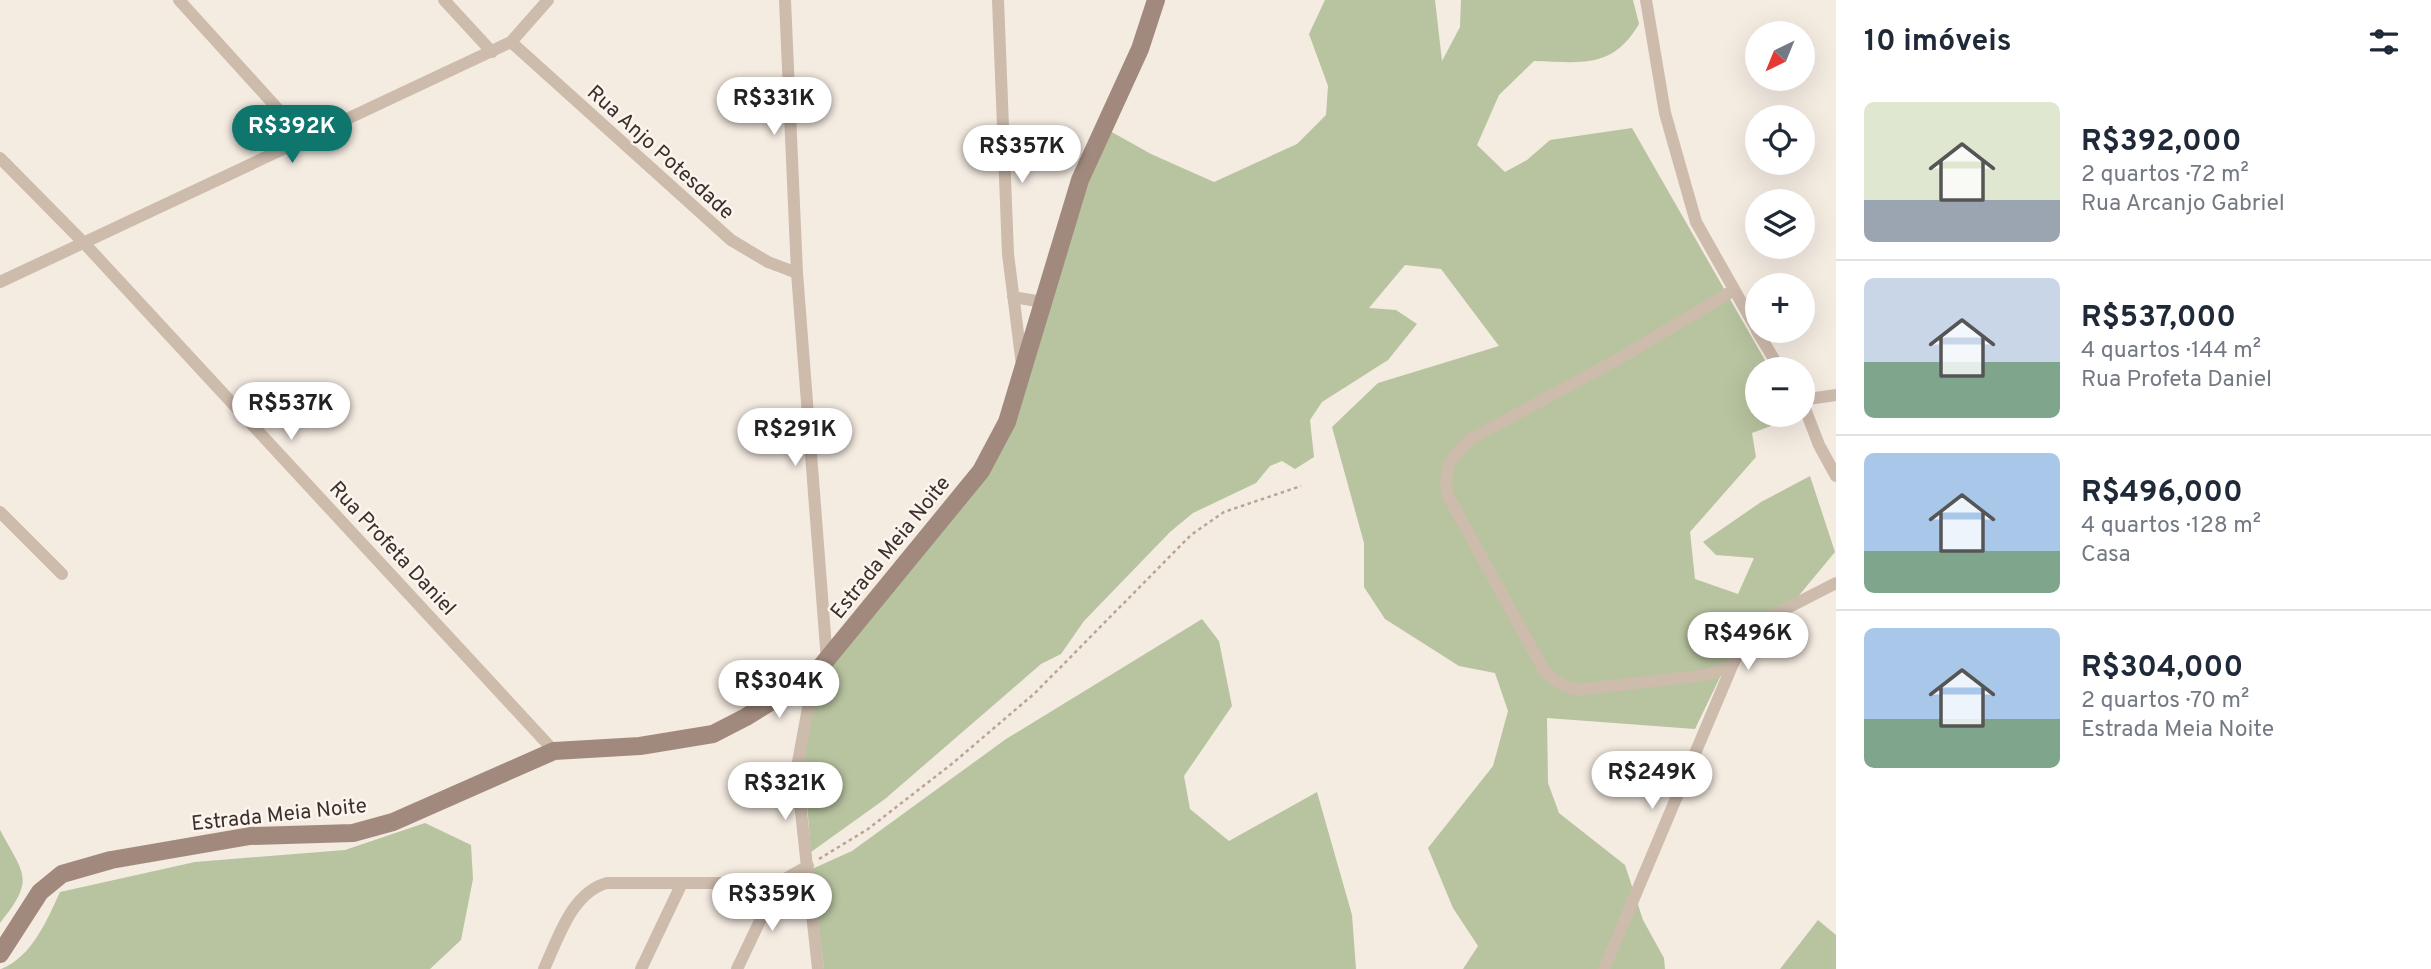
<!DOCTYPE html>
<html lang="pt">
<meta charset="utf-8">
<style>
:root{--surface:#fff;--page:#f6f6f7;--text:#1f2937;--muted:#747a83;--line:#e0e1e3;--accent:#0f766e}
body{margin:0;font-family:Overpass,sans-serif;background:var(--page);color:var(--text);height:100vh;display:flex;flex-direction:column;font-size:26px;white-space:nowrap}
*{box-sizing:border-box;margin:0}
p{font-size:23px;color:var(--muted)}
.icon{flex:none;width:38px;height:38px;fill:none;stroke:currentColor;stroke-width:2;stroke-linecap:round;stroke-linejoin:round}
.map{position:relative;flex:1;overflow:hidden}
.details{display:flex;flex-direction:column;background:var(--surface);width:595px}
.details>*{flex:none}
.needle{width:46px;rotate:223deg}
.controls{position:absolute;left:1745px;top:21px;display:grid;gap:14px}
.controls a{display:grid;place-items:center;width:70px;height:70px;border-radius:50%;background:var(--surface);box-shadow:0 7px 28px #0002;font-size:35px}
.price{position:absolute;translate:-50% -60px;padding:0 16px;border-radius:24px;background:#fff;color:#222;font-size:23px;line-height:46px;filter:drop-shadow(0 2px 4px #0008)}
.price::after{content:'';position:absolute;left:50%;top:42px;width:21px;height:16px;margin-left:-10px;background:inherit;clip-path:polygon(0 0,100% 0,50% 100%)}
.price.active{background:var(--accent);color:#fff}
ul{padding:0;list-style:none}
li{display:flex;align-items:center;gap:21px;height:175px;padding:0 28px}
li+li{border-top:2px solid var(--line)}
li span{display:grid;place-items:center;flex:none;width:196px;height:140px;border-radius:10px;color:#555}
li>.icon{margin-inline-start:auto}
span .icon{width:84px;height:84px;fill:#fffc;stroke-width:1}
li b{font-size:30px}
h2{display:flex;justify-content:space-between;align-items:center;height:84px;padding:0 28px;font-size:30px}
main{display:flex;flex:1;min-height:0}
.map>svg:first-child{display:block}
</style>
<main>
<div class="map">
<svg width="1836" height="969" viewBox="0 0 1836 969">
<rect width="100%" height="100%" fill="#f4ebe1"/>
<path fill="#b8c4a0" d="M1325,0H1435L1442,61L1460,27L1461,0H1633L1639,24C1612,70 1580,62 1534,61L1499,95L1477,145L1505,172L1527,160L1550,140L1632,128L1770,369H1757V415H1778L1779,423L1752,433L1756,457L1690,532L1695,579L1738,594L1754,558L1716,555L1703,542L1761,502L1810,476L1835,552L1791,605L1722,673L1695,729L1547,718L1548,783L1559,813L1625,865L1643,920L1664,958L1665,969H1463L1478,946L1453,908L1428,848L1493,766L1508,711L1495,673L1459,666L1385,619L1364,587V543L1332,427L1378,383L1499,346L1441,269L1405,265L1369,308L1396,310L1417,324L1388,360L1322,402L1310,420L1314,457L1295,469L1282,461L1270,466L1256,483L1193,513L1170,532L1084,621L1061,654L1041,664L885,799L811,852L803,758L819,675L993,462L1073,209L1110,131L1151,154L1214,182L1297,144L1326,115L1328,86L1309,34Z
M1202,619L1219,641L1232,706L1184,776L1190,809L1229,841L1317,792L1352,915L1356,969H824L812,869L852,851L1006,739Z
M425,823L471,845L473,879L461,940L430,969H1C32,957 47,920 60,892L195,862L345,850Z
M0,830C25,876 35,879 0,923Z
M1818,920L1836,935V969H1780Z"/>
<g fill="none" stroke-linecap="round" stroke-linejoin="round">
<path stroke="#b9a596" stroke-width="2.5" stroke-dasharray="3.5 3.5" stroke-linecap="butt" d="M819,859L868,829L953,763L1035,693L1191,535L1224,512L1301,486"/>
<path stroke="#cdbbac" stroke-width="12" d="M179,0L306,140
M444,0L492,52
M785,0L797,273L827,661
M998,0L1008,254L1022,365
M1646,0L1665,113L1696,222L1757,330
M511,42L731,240L768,262L797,273
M0,158L84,243L554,751
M0,282L511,42L548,0
M1734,290L1620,358L1469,440C1450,459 1444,466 1447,494L1546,674L1561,684L1576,690L1706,675L1732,666L1748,632L1756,624L1836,583
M1013,297L1043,302
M1757,331L1780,369
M1802,400L1836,395
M1802,401L1819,445L1836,476
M0,512L62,574
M814,675L798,762L800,802L818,969
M544,969C558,939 572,892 607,883H778L808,866
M641,969L682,883
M737,969L778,883
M1604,969L1732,666"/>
<path stroke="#a18a7d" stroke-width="18" d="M0,954L40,892L62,874L111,860L250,836L353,833L393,822L554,751L640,746L713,734L746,717L814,675L981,471L1007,422L1080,180L1140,49L1156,0"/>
</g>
<g text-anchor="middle" stroke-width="5" stroke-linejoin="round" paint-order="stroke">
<g font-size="21" fill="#3b302b" stroke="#fbf5ee">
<text transform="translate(661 152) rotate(42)" y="7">Rua Anjo Potesdade</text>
<text transform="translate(890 547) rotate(-51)" y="7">Estrada Meia Noite</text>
<text transform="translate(393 548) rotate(47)" y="7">Rua Profeta Daniel</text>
<text transform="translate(279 814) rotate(-6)" y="7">Estrada Meia Noite</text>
</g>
</g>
</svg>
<div class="controls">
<a><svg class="needle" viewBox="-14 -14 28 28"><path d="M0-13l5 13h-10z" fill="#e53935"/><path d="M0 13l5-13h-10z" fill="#747a83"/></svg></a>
<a><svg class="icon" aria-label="locate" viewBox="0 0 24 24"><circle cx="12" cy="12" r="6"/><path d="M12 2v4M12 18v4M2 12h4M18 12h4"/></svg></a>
<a><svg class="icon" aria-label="layers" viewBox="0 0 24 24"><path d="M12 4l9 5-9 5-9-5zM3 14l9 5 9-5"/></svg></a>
<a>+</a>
<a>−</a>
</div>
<b class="price" style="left:774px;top:137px">R$331K</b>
<b class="price active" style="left:292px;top:165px">R$392K</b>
<b class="price" style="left:1022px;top:185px">R$357K</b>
<b class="price" style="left:291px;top:442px">R$537K</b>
<b class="price" style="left:795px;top:468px">R$291K</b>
<b class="price" style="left:1748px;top:672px">R$496K</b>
<b class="price" style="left:779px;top:720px">R$304K</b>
<b class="price" style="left:1652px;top:811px">R$249K</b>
<b class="price" style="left:785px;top:822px">R$321K</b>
<b class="price" style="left:772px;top:933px">R$359K</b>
</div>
<section class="details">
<h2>10 imóveis<svg class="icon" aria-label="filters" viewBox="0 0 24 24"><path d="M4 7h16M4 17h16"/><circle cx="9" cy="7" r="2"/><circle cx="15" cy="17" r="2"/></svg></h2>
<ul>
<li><span style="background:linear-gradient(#dfe7d0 70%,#9aa5b1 0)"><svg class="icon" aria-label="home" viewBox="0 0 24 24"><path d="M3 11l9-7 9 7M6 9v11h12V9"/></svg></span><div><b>R$392,000</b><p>2 quartos · 72 m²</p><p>Rua Arcanjo Gabriel</p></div></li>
<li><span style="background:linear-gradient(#c9d6e8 60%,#7fa58c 0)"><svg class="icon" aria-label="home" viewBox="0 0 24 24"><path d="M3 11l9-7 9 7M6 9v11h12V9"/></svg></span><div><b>R$537,000</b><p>4 quartos · 144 m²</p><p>Rua Profeta Daniel</p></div></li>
<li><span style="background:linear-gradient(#a9c7e8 70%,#7fa58c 0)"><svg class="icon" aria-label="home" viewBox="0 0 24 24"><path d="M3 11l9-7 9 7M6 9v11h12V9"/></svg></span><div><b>R$496,000</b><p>4 quartos · 128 m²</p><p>Casa</p></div></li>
<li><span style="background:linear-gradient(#a9c7e8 65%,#7fa58c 0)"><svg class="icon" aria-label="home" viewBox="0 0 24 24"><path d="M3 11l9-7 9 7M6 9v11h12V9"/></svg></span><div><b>R$304,000</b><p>2 quartos · 70 m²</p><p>Estrada Meia Noite</p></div></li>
</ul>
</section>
</main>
